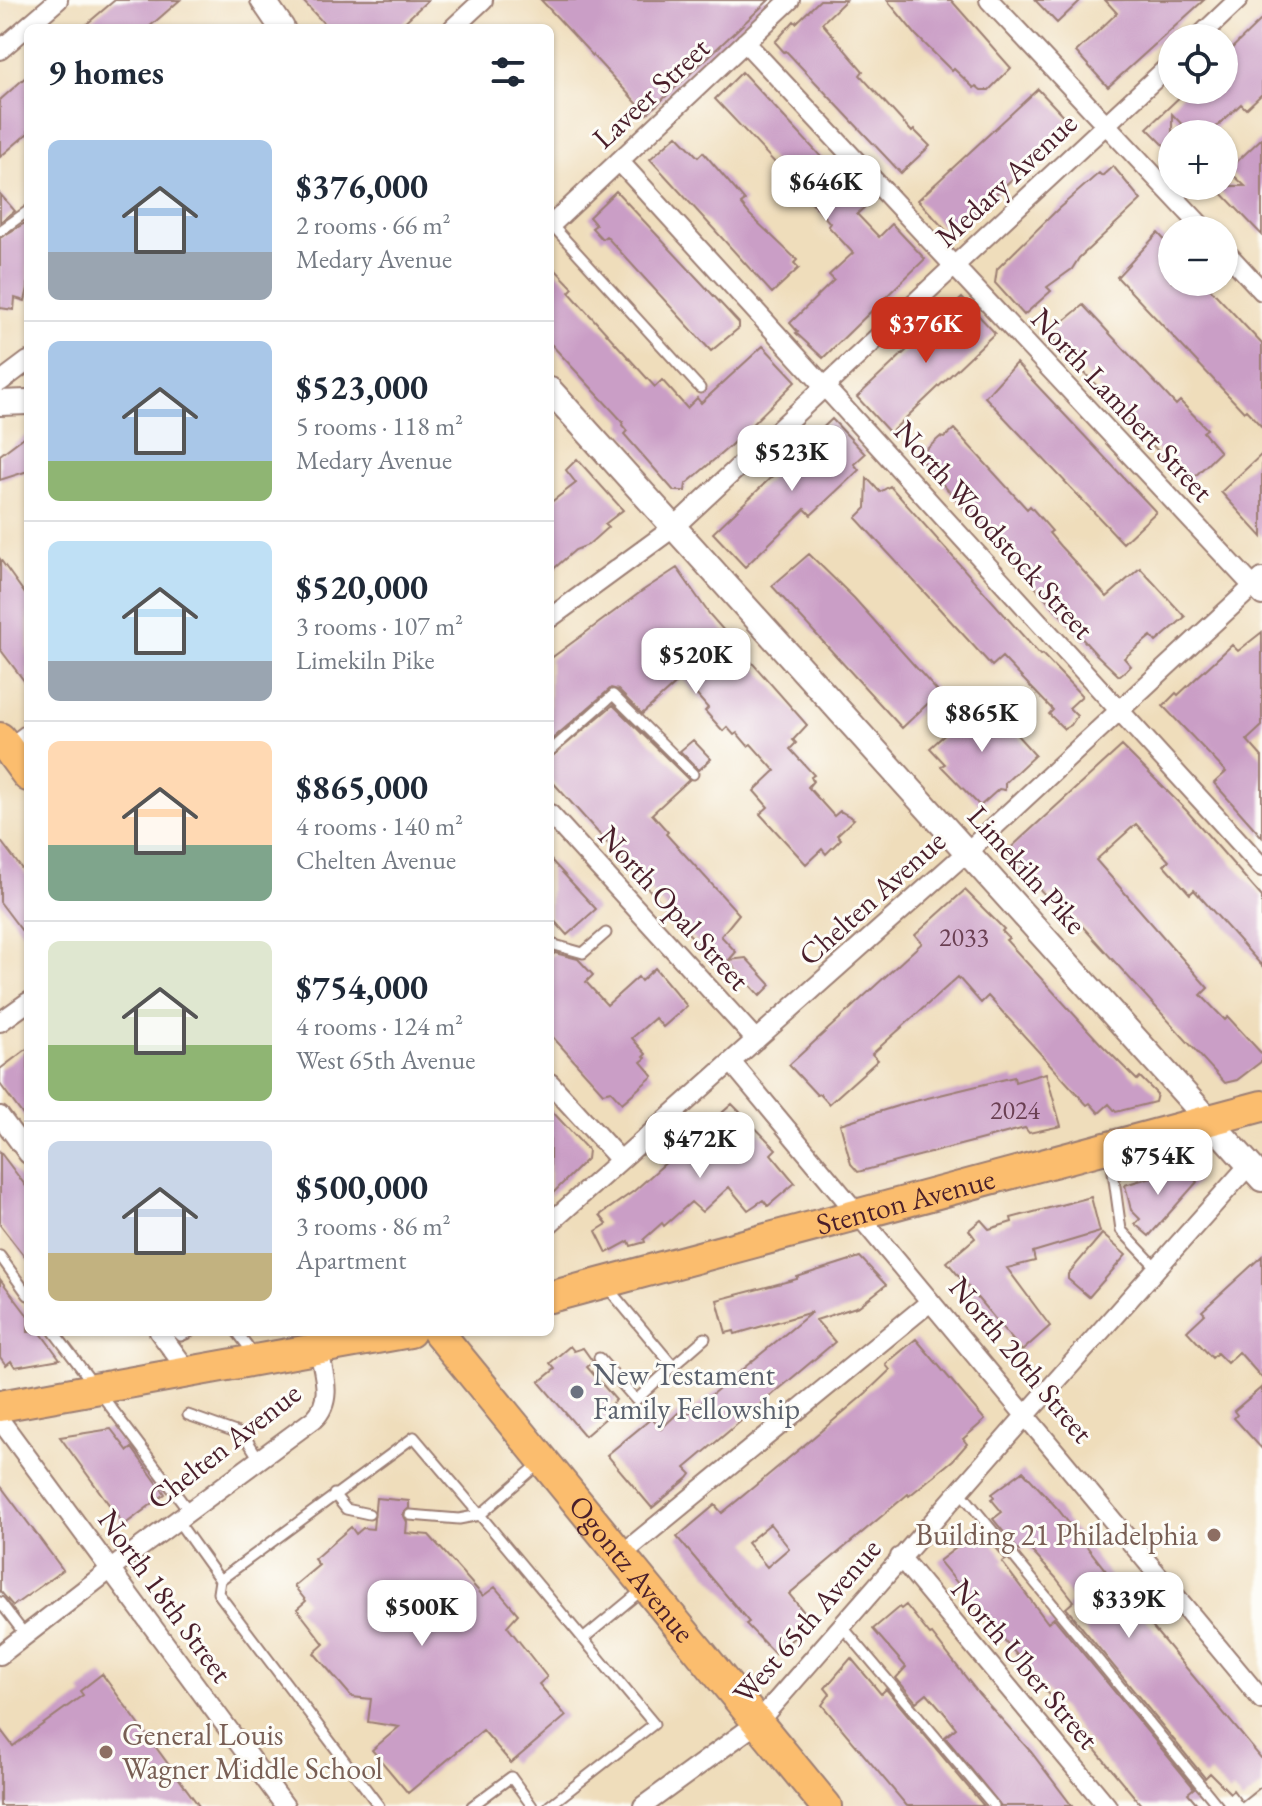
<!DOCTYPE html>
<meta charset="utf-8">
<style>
:root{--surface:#fff;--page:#f6f6f7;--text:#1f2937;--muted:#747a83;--line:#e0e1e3;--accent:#c8321e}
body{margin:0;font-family:"EB Garamond",serif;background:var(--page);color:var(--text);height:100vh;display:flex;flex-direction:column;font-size:30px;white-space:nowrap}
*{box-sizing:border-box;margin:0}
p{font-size:26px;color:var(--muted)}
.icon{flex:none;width:44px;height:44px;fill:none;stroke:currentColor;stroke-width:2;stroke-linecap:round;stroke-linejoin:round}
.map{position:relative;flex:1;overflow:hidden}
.side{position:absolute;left:24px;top:24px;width:530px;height:1312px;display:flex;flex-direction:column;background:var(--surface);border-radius:12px;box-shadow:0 2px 6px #0004}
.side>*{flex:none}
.tools{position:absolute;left:1158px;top:24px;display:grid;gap:16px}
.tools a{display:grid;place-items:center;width:80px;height:80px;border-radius:50%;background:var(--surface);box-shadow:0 2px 6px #0004;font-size:40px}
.price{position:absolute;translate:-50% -68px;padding:0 18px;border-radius:16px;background:#fff;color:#222;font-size:26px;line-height:52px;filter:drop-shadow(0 2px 4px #0008)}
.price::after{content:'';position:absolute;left:50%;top:48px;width:24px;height:18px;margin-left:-12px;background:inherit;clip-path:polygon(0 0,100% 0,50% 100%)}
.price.active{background:var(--accent);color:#fff}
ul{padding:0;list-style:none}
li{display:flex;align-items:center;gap:24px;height:200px;padding:0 24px}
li+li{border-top:2px solid var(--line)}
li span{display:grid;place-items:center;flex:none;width:224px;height:160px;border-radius:12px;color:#555}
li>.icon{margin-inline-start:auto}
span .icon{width:96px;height:96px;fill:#fffc;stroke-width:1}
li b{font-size:34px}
h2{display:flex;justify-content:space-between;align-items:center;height:96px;padding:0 24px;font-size:34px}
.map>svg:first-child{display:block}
</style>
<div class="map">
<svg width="1262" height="1806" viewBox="0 0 1262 1806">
<rect width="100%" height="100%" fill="#fdfcf7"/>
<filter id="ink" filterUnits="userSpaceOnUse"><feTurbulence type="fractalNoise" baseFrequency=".0125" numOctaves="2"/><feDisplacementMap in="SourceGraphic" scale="16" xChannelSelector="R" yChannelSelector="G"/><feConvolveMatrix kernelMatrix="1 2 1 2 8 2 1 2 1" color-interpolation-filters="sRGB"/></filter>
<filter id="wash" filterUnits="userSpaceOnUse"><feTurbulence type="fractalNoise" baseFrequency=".006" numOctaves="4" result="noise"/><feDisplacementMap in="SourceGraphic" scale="32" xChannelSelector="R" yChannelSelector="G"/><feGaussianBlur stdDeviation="1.8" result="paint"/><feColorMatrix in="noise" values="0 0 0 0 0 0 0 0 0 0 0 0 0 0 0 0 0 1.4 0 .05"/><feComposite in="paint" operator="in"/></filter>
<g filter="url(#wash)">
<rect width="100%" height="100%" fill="#efddbb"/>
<g id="blocks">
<path fill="#ca9ec6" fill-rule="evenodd" d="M115,0H180L148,28H82Z
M302,0H428L398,28H328Z
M541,0H769L647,114Z
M820,0H846L822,23L863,71L860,75L912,132L914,130L930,146L901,173L786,51L784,52L775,42L794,21L796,23Z
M887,0H951L1011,68L989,90H981L976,86L974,88L954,69L952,71L916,35Z
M1035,0H1081L1057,23Z
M1105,0H1204L1108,87L1076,52L1117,13Z
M1262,19V94L1246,109L1241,104L1209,134H1191L1172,114V153L1147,128L1187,90H1224V56Z
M742,72L838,175L858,192L856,194L866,206L857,214L879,237L892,224L925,259L823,358L796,333L798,332L790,323L834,280L829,275L853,253L828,226L830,223L810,200L715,99Z
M28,75V133L0,157V100Z
M1038,89L1070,123L1020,172L950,235L918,200Z
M677,135L698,157L703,152L745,201L741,204L750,215L797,260L794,263L799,268L772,293L650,159Z
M1262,138V235L1215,186H1245L1228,170Z
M1113,166L1141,200L1079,258L1072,269L1047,287L1051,291L1024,315L995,283L997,269L1058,209L1099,173L1102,176Z
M616,191L739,323V328L711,351L606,236L602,239L592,228L596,225L589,217Z
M0,194L15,211L0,222Z
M25,223L28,227V288L25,301L15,298L14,310L0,308V238Z
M1158,233L1172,248V282H1204L1262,344V427L1246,410L1244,412L1117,277Z
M550,264L573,288L569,292L655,387L662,380L687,408L697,398L701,403L763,346L796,381L729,447L686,484L685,491H674L624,434L627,431L622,425L623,422L550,343Z
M962,298L995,333L890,433L857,397Z
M1083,305L1176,405L1180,401L1207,429L1203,432L1220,452L1188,483L1048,334Z
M1016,363L1156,512L1123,543L985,397Z
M832,419L865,454L854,464L859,470L811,515L805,509L745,567L713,533Z
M954,429L1027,509L1030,506L1052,531L1049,533L1060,546L1107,597L1140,568L1185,617L1156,642L1151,636L1124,658L1131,666L1119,676L1096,654L918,457L940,437L944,438Z
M28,434V471L0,480V455Z
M1262,454V537L1221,492Z
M577,459L623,510L605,524L608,527L588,545L575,550L550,572V503L576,483L566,470Z
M867,478L880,492L890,486L1040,655L1042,654L1082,696L1069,708L1077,716L1071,725L1064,729L1049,714L1053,710L1002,657L992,666L856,518L866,508Z
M809,554L854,598L939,693L902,728L772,586Z
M0,559L28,598V686L0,649Z
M677,568L710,615L807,725L793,740L796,743L790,749L814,775L811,777L813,781L808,787L834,816L840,811L854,819L837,835L841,839L826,854L822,849L806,864L760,814L768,807L754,791L775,771L751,744L748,746L737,733L734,735L727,727L723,731L705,711L708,708L682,678L642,714L618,690L611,688L550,741V659L642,591Z
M1262,632V726L1247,740L1262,757V837L1214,783L1226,772L1163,706L1176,693L1178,695L1232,645L1238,651Z
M989,704L1035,755L1005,783V790L999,789L980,806L941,766L945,764L930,748L972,710L977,715Z
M613,705L689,780L652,814L668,832L666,834L739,914L721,936L736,952L729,960L746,958L771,985L760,996L728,961L723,965L719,961L717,962L690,935L550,779V758Z
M693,740L711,759L699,770L680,751Z
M1122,746L1186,810L1262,897V966L1194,890L1190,894L1164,865L1169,861L1136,824L1096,860L1208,988L1201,995L1225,1020L1228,1017L1262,1054V1061L1237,1080L1225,1083L1053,894L1048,898L1005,853Z
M0,840L28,877V939L0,902Z
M550,859L596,909L567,935L550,916Z
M965,890L1004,929L1002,931L1009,938L1006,940L1100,1043L1137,1080L1140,1077L1157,1094L1155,1102L1116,1112L1109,1104L1099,1113L1090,1103L1087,1105L988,996L981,1003L958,977L872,1054L878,1060L829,1104L820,1094L817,1095L789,1065L922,943L915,935Z
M555,953L578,959L593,975L586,982L607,1005L638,977L641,981L655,968L687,1006L663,1027L655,1018L632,1038L646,1054L644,1056L646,1058L641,1062L653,1076L622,1103L611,1091L603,1093L550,1034V957Z
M28,1048V1122L0,1084V1069Z
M1046,1073L1061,1126L1029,1133L1025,1128L858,1172L851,1164L840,1124L907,1103L1014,1077L1015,1082Z
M732,1104L776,1149L771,1154L795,1183L768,1206L763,1200L748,1210L729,1187L702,1212L691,1202L664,1226L662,1223L644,1239L645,1242L631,1246L629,1241L607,1253L596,1231L607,1224L600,1215L634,1191Z
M550,1109L588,1150L587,1159L550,1196Z
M0,1152L28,1189V1261L0,1225Z
M1184,1167L1197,1182L1149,1236L1135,1224L1140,1219L1131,1210L1125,1185Z
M1091,1197L1100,1232L1033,1252L1035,1261L1007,1268L1050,1326L1022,1351L947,1262L975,1238L969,1230L981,1220L989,1229L1012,1222L1011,1218Z
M1102,1234L1126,1255L1089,1297L1068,1279V1274Z
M1262,1256V1378L1239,1352L1227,1363L1217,1353L1212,1358L1187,1331L1205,1314L1202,1311Z
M860,1257L886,1285L859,1306L816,1320L835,1342L685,1468L691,1474L688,1478L652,1508L607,1455L652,1418L661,1429L678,1413L683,1418L812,1312L735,1334L734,1331L726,1333L717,1300L797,1279V1277Z
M0,1279L28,1316V1332H40L60,1359L15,1367L11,1361L6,1365L0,1357Z
M916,1339L985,1420L963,1439L967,1444L953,1460L909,1496L908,1494L789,1594L812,1622L775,1654L746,1624L749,1622L677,1537L715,1505L722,1513L802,1447L866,1393L890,1370L886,1365L888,1362ZM770,1524L789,1548L767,1567L747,1543Z
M570,1346L574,1351L583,1348L593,1362L587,1367L616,1400L609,1406L614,1411L585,1436L539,1382L555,1369L550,1363Z
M1262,1387V1449L1234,1418L1237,1415L1234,1411Z
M111,1429L128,1451L132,1448L165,1494L124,1525L60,1437Z
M1023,1471L1057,1508L1110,1576L1262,1759V1786L1242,1802L1233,1790L1230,1793L1210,1773L1205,1778L1066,1608L1074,1601L1056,1578L1027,1546L1019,1551L993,1519L1002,1512L991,1499L994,1497L992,1494Z
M0,1485L63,1570L13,1606L0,1591Z
M376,1498L409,1501V1508L403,1514L407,1522L406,1533L429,1535L483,1596L495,1587L518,1614L507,1626L547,1677L539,1684L566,1716L511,1763L483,1730L408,1793L372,1750L399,1727L368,1722L371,1699L352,1697L314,1653L324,1644L297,1609L306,1601L294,1586L319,1565L314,1559L351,1527L356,1534L363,1528L373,1529Z
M981,1529L1006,1560L1002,1562L1048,1623L1054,1618L1194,1788L1188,1793L1199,1806H1142L939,1561Z
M906,1605L930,1635L932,1634L979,1694L1031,1752L1072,1806H1001L945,1737L956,1728L946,1715L927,1693L916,1702L896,1678L906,1667L873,1629L899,1607L901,1609Z
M851,1658L881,1694L886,1689L984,1806H907L822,1705L830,1694L825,1688Z
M102,1674L199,1806H0V1729L13,1746L83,1695L80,1691Z"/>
</g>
</g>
<g filter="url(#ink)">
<use href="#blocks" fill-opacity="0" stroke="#9c7e73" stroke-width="2"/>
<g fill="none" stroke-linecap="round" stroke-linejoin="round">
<g stroke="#9c7e73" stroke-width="13">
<path id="service" d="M551,224L700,388
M0,231L28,211
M550,751L613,695L693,774
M551,944L583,953L606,933
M1110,1150L1121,1230L1157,1268
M0,1256L28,1295
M608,1288L673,1366L705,1338
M54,1332L189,1511
M177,1332L181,1336L190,1332
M237,1332L253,1353
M599,1358L636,1400L673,1366
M188,1415L244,1435L259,1459
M959,1490L1218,1806
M334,1494L346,1509L369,1514
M410,1515L459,1519L480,1515L654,1724L549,1806
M177,1520L220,1580L414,1437L480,1515L541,1462
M220,1580L218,1593L379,1806
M0,1602L26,1636
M841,1625L994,1806
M583,1639L642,1590
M472,1806L511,1777L532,1806"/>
</g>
<g stroke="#9c7e73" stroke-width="22">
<path id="minor" d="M989,0L1205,230
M453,28L483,0
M1198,38L1238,0
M745,42L1262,596
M0,50L58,0
M619,161L1262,867
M550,226L790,0
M1224,250L1262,291
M0,382L28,361
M550,618L673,528L1172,63
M8,749L28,734
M550,814L756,1040
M0,1022L28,1002
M732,1063L1262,1700
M550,1083L620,1160
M0,1116L28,1154
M550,1223L968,851L1262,578
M159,1332L188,1371
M0,1420L285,1806
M621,1555L930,1302
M900,1557L1107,1806
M0,1655L111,1569L314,1419C334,1400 323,1373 319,1349
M643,1806L757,1723L1026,1415L1249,1165"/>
</g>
<g stroke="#9c7e73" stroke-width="28">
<path id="tertiary" d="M263,0L282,28
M550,390L1262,1179
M0,403L28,402"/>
</g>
<g stroke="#9c7e73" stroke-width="34">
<g id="primary">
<path d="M0,738L28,776"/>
<path id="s1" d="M550,1297L1262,1106"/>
<path id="s2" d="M438,1332L826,1806"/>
<path d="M0,1406L410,1332"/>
</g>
</g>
<use href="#service" stroke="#fff" stroke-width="9"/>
<use href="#minor" stroke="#fff" stroke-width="18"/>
<use href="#tertiary" stroke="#fff" stroke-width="24"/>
<use href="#primary" stroke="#fbbd6e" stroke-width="30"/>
</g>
</g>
<circle fill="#6b7280" stroke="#fdfcf7" stroke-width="3" cx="577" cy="1392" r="8"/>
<g fill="#8d6e63" stroke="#fdfcf7" stroke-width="3">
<circle cx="1214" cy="1535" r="8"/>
<circle cx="106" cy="1752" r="8"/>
</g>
<g text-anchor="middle" stroke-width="6" stroke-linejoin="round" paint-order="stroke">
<g font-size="26" fill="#6a3f52">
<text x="964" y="946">2033</text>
<text x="1015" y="1119">2024</text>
</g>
<g font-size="30" fill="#4a1f2b" stroke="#fdfcf7">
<text transform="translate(651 93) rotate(-43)" y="10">Laveer Street</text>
<text transform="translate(1006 180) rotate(-43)" y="10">Medary Avenue</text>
<text transform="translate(1122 405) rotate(47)" y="10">North Lambert Street</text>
<text transform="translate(994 530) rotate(48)" y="10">North Woodstock Street</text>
<text transform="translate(1027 870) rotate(48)" y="10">Limekiln Pike</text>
<text transform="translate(872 898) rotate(-42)" y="10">Chelten Avenue</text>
<text transform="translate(674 908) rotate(48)" y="10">North Opal Street</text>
<text dy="10" stroke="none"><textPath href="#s1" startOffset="368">Stenton Avenue</textPath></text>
<text transform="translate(1021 1360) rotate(50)" y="10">North 20th Street</text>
<text transform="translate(224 1446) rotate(-38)" y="10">Chelten Avenue</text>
<text dy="10" stroke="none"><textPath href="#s2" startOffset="306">Ogontz Avenue</textPath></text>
<text transform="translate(165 1596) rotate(54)" y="10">North 18th Street</text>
<text transform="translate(807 1621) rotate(-49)" y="10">West 65th Avenue</text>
<text transform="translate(1025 1664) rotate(50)" y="10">North Uber Street</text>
</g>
<g font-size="30" fill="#5b616d" stroke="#fdfcf7" text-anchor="start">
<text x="593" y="1385">New Testament<tspan x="593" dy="34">Family Fellowship</tspan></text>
</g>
<g font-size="30" fill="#785e54" stroke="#fdfcf7" text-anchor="end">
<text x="1198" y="1545">Building 21 Philadelphia</text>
<text x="122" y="1745" text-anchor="start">General Louis<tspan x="122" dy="34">Wagner Middle School</tspan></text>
</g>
</g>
</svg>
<div class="tools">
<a><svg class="icon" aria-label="locate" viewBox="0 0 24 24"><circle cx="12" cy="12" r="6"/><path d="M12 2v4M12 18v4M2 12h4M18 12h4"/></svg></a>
<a>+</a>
<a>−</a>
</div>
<b class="price" style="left:826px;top:223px">$646K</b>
<b class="price active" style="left:926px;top:365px">$376K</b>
<b class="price" style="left:792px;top:493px">$523K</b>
<b class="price" style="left:696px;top:696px">$520K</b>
<b class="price" style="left:982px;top:754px">$865K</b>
<b class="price" style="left:700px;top:1180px">$472K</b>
<b class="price" style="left:1158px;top:1197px">$754K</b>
<b class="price" style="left:1129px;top:1640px">$339K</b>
<b class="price" style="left:422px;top:1648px">$500K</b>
<section class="side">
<h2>9 homes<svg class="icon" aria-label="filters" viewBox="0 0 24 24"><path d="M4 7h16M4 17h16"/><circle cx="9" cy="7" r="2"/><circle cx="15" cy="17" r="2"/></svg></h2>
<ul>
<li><span style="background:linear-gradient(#a9c7e8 70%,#9aa5b1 0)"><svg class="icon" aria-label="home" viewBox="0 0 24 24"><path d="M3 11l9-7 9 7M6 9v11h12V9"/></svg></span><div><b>$376,000</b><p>2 rooms · 66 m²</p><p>Medary Avenue</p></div></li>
<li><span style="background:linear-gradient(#a9c7e8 75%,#8fb573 0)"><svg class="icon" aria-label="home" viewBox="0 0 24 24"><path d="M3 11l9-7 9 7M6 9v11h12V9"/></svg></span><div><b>$523,000</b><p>5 rooms · 118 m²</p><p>Medary Avenue</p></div></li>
<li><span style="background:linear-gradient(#bfe0f5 75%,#9aa5b1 0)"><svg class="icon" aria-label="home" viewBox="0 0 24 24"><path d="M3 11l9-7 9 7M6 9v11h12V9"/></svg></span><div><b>$520,000</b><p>3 rooms · 107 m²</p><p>Limekiln Pike</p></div></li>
<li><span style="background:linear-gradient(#ffd9b3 65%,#7fa58c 0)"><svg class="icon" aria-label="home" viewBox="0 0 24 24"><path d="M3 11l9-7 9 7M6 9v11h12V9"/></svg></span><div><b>$865,000</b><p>4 rooms · 140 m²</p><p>Chelten Avenue</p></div></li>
<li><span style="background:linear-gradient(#dfe7d0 65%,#8fb573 0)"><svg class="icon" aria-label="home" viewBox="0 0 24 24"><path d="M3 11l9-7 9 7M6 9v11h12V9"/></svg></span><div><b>$754,000</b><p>4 rooms · 124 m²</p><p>West 65th Avenue</p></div></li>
<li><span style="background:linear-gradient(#c9d6e8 70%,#c2b280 0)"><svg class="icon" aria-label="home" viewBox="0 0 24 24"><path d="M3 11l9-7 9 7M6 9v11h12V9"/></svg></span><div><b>$500,000</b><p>3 rooms · 86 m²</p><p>Apartment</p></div></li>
</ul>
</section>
</div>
